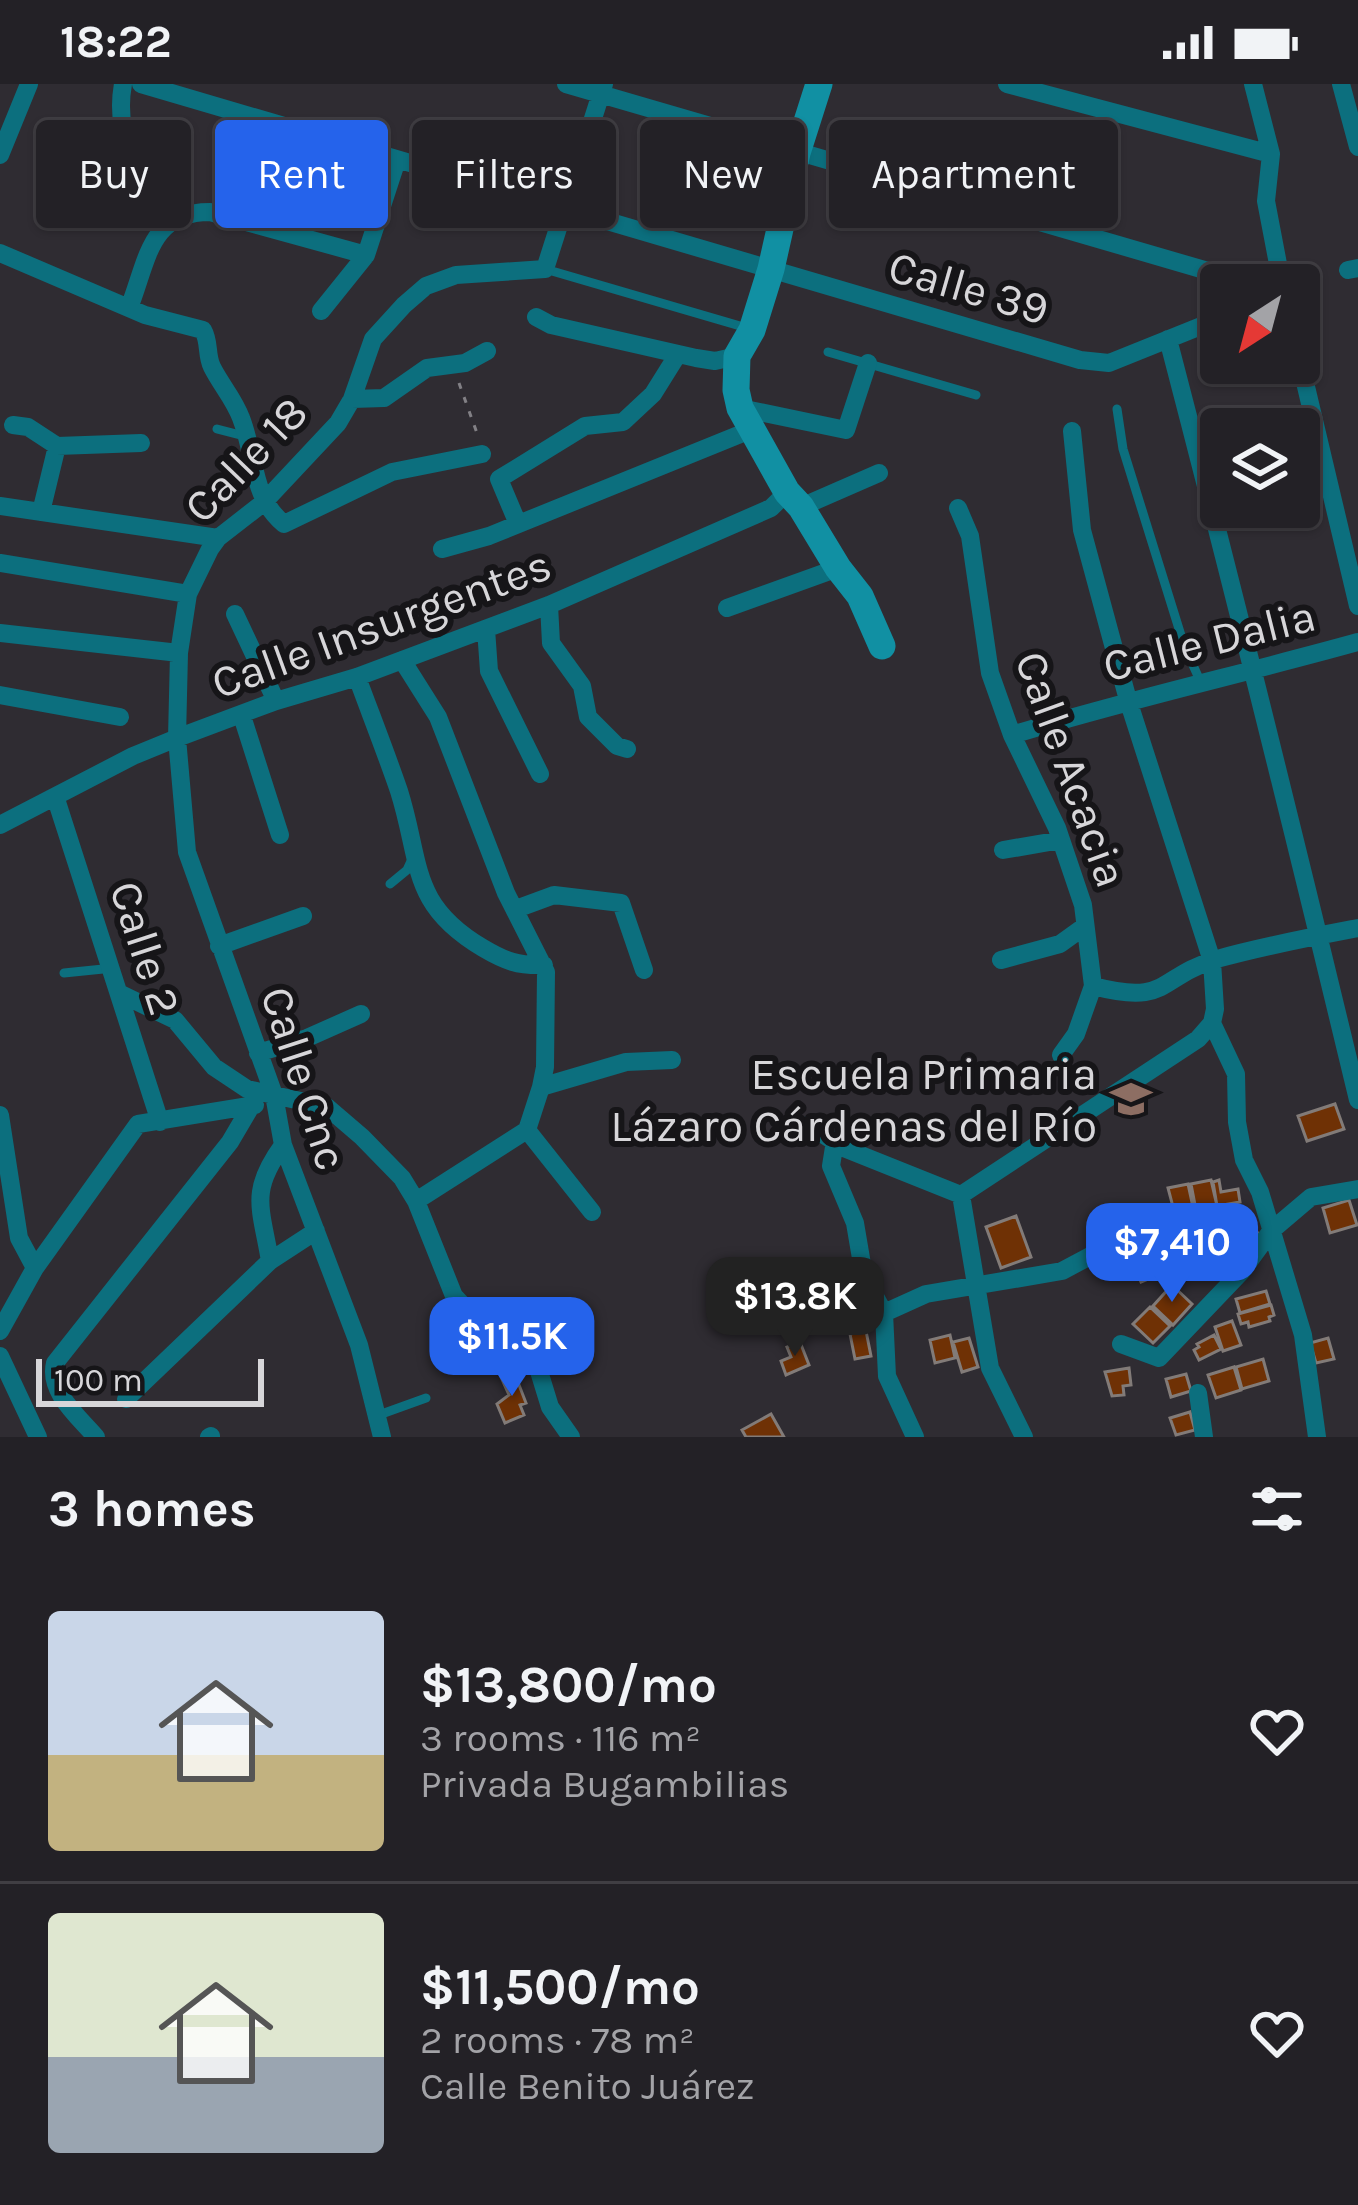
<!DOCTYPE html>
<meta charset="utf-8">
<style>
:root{--surface:#232126;--page:#2f2e32;--text:#f1f3f6;--muted:#a3a3a7;--line:#403e43;--accent:#2563eb}
body{margin:0;font-family:Karla,sans-serif;background:var(--page);color:var(--text);height:100vh;display:flex;flex-direction:column;font-size:45px;white-space:nowrap}
*{box-sizing:border-box;margin:0}
p{font-size:39px;color:var(--muted)}
.icon{flex:none;width:66px;height:66px;fill:none;stroke:currentColor;stroke-width:2;stroke-linecap:round;stroke-linejoin:round}
.map{position:relative;height:1353px;overflow:hidden}
.sheet{display:flex;flex-direction:column;background:var(--surface);flex:1}
.sheet>*{flex:none}
.hud{position:absolute;left:36px;top:36px;width:1287px;height:108px;display:flex;gap:24px}
.needle{width:78px;rotate:216deg}
.fabs{position:absolute;left:1200px;top:180px;display:grid;gap:24px}
.fabs a{display:grid;place-items:center;width:120px;height:120px;border-radius:12px;background:var(--surface);box-shadow:0 3px 9px #0004,0 0 0 3px var(--line);font-size:60px}
.scale{position:absolute;left:36px;bottom:30px;width:228px;box-sizing:border-box;padding-left:12px;border:6px solid #d7d6d9;border-top:0;font-size:33px;line-height:42px;white-space:nowrap;color:#d7d6d9;-webkit-text-stroke:9px #161518;paint-order:stroke}
.price{position:absolute;translate:-50% -102px;padding:0 27px;border-radius:24px;background:var(--accent);color:#fff;font-size:39px;line-height:78px;filter:drop-shadow(0 3px 6px #0008)}
.price::after{content:'';position:absolute;left:50%;top:72px;width:36px;height:27px;margin-left:-18px;background:inherit;clip-path:polygon(0 0,100% 0,50% 100%)}
.price.current{background:#222;color:#fff}
ul{padding:0;list-style:none}
li{display:flex;align-items:center;gap:36px;height:300px;padding:0 48px}
li+li{border-top:3px solid var(--line)}
li span{display:grid;place-items:center;flex:none;width:336px;height:240px;border-radius:12px;color:#555}
li>.icon{margin-inline-start:auto}
span .icon{width:144px;height:144px;fill:#fffc;stroke-width:1}
li b{font-size:51px}
h2{display:flex;justify-content:space-between;align-items:center;height:144px;padding:0 48px;font-size:51px}
.chip{padding:0 42px;border-radius:12px;background:var(--surface);box-shadow:0 3px 9px #0004,0 0 0 3px var(--line);font-size:42px;line-height:108px}
.chip.current{background:var(--accent);color:#fff}
.status{display:flex;justify-content:space-between;align-items:center;height:84px;padding:0 60px;background:var(--surface);direction:ltr}
.status svg{height:33px;fill:currentColor}
.map>svg:first-child{display:block}
</style>
<div class="status"><b>18:22</b><svg viewBox="0 0 49 12"><path d="M0 12V9h3v3zM5 12V6h3v6zM10 12V3h3v9zM15 12V0h3v12zM26 1h20v11H26zM47 4h2v5h-2z"/></svg></div>
<div class="map">
<svg width="1358" height="1353" viewBox="0 0 1358 1353">
<rect width="100%" height="100%" fill="#2f2c32"/>
<path fill="#6f3105" stroke="#827b78" stroke-width="3" d="M1335,1020L1344,1045L1307,1057L1298,1032Z
M1211,1096L1217,1122L1196,1126L1191,1100Z
M1219,1096L1221,1108L1238,1105L1240,1118L1217,1122L1213,1098Z
M1188,1100L1194,1128L1183,1130L1181,1121L1173,1123L1168,1104Z
M1349,1116L1357,1141L1330,1149L1323,1124Z
M1016,1132L1031,1173L1001,1184L986,1143Z
M1235,1134L1258,1149L1240,1175L1218,1160Z
M1142,1171L1146,1180L1159,1174L1165,1188L1141,1198L1131,1175Z
M1172,1201L1192,1220L1173,1241L1153,1222Z
M1266,1207L1270,1220L1240,1229L1236,1215Z
M1271,1221L1274,1231L1269,1233L1270,1237L1249,1243L1248,1238L1241,1240L1238,1230Z
M1150,1223L1170,1242L1153,1259L1133,1240Z
M1232,1237L1241,1261L1223,1267L1215,1243Z
M866,1247L871,1272L855,1275L850,1250Z
M950,1251L955,1274L935,1279L930,1256Z
M1214,1251L1221,1265L1199,1276L1194,1266L1199,1263L1197,1260Z
M969,1254L978,1283L962,1288L953,1258Z
M1328,1254L1334,1275L1316,1279L1310,1259Z
M800,1258L809,1281L786,1291L781,1277L791,1273L787,1263Z
M1263,1275L1269,1297L1242,1305L1236,1283Z
M1234,1283L1241,1306L1216,1314L1208,1291Z
M1129,1284L1131,1301L1123,1302L1124,1311L1112,1312L1105,1288Z
M514,1288L526,1319L520,1321L524,1331L505,1339L497,1320L509,1311L501,1293Z
M1186,1290L1191,1307L1171,1313L1166,1295Z
M1190,1328L1195,1346L1176,1351L1170,1334Z
M771,1330L784,1353H746L742,1346Z"/>
<g fill="none" stroke-linecap="round" stroke-linejoin="round">
<path stroke="#828085" stroke-width="3" stroke-dasharray="6 9" stroke-linecap="butt" d="M459,299L478,352"/>
<path stroke="#0c6f7e" stroke-width="9" d="M545,185L747,244
M828,268L976,311
M1117,325L1123,365L1184,561L1201,599
M217,345L248,353
M390,800L407,786L413,773
M64,889L113,884
M376,1332L426,1314"/>
<path stroke="#0c6f7e" stroke-width="18" d="M123,0C113,54 141,93 167,138
M141,0L1080,276L1109,279L1221,234
M566,0L1256,201
M1007,0L1271,70
M1253,0L1271,70L1266,117L1282,201
M1341,0L1358,63
M0,71L29,0
M0,169L145,231L203,246C210,258 206,271 212,283C221,301 234,315 241,334C256,372 251,413 284,440L392,388L482,370
M1348,186L1358,184
M129,224C148,176 149,128 210,128L366,171
M321,227L366,171L397,76
M536,233L551,241L696,274L715,277L737,272
M1168,255C1234,508 1297,762 1358,1016
M1299,273L1358,522
M352,315L384,314L427,284L465,279L487,267
M740,324L846,346L868,279
M13,341L28,343L57,362L141,359
M0,422L218,454
M801,423L879,389
M958,424L970,452L990,589L1012,651L1057,744L1083,821L1093,902
M41,428L57,362
M518,440L499,395L585,342L623,338L653,310L678,270
M442,465L489,452L753,345
M0,479L188,510
M549,521L551,559L582,602L588,633L617,662L627,665
M727,524L838,484
M235,530L276,617
M486,545L489,587L540,690
M0,549L179,569
M402,576L438,633L506,809L546,888L545,983L541,1003
M357,593C371,631 386,669 399,707C422,780 409,820 483,864C505,877 518,882 544,881
M0,611L120,633
M242,632L280,751
M1012,651C1126,616 1243,590 1358,558
M56,715L160,1038
M0,741L133,672L177,654L276,617L357,593L549,521L771,424L787,408
M1003,766L1061,756
M516,825L554,811L621,819L644,886
M219,862L303,832
M1001,876L1060,860L1085,842
M1093,902C1170,922 1157,893 1217,875C1263,862 1311,853 1358,844
M119,909L175,936L214,983L247,1005L327,1023L362,1053L402,1094L416,1117L454,1212L487,1247L525,1266L538,1284L550,1323L571,1353
M1212,939L1236,990L1237,1038L1244,1076L1260,1108L1303,1251L1317,1353
M258,969L307,954L361,930
M1061,971L1076,950L1093,902
M0,1031L19,1154L35,1184
M808,1041L846,1065L961,1111
M527,1046L541,1003L626,978L672,976
M527,1046L592,1128
M835,1057L831,1082L855,1139L864,1192L884,1229L887,1292L915,1353
M961,1111L1198,955L1212,939L1215,925L1212,877L1128,616L1082,446L1072,347
M961,1111L990,1284L1024,1353
M416,1117L527,1046
M270,1177C261,1123 249,1108 283,1061
M884,1229L926,1210L1062,1187L1094,1170
M0,1247L35,1184L138,1040L255,1021
M1121,1260L1159,1274L1242,1187L1271,1147L1311,1113L1358,1105
M0,1272L38,1353
M1198,1309L1204,1353
M126,1315L270,1177L316,1147
M96,1353C78,1332 48,1308 55,1279L230,1058L250,1024
M209,1353L211,1352
M382,1353L359,1261L283,1061L274,1011L187,768L177,654L179,569L188,510L210,465L218,454L263,419L338,339L352,315L373,255L404,221L426,202L456,191L545,185L604,0"/>
<path stroke="#1190a3" stroke-width="27" d="M819,0L797,69L771,185L752,246L737,272L736,306L740,324L787,408L801,423L838,484L860,512L882,562"/>
</g>
<defs>
<g id="school-bare" transform="scale(3.24)"><path d="M0-5L7-2L0 1L-7-2ZM-4 1L0 2.5L4 1V4Q0 6-4 4Z" fill="#8d6e63" stroke="#161518" stroke-width="2.5" paint-order="stroke"/></g>
</defs>
<g fill-rule="evenodd">
<use href="#school-bare" x="1131" y="1015"/>
</g>
<g text-anchor="middle" stroke-width="12" stroke-linejoin="round" paint-order="stroke">
<g font-size="45" fill="#d7d6d9" stroke="#161518">
<text transform="translate(969 203) rotate(16)" y="16">Calle 39</text>
<text transform="translate(245 375) rotate(-46)" y="16">Calle 18</text>
<text transform="translate(381 539) rotate(-20)" y="16">Calle Insurgentes</text>
<text transform="translate(1209 556) rotate(-14)" y="16">Calle Dalia</text>
<text transform="translate(1072 685) rotate(70)" y="16">Calle Acacia</text>
<text transform="translate(146 864) rotate(72)" y="16">Calle 2</text>
<text transform="translate(305 994) rotate(72)" y="16">Calle Cnc</text>
</g>
<g font-size="45" fill="#d7d6d9" stroke="#161518" text-anchor="end">
<text x="1097" y="1005">Escuela Primaria<tspan x="1097" dy="52">Lázaro Cárdenas del Río</tspan></text>
</g>
</g>
</svg>
<div class="fabs">
<a><svg class="needle" viewBox="-14 -14 28 28"><path d="M0-13l5 13h-10z" fill="#e53935"/><path d="M0 13l5-13h-10z" fill="#a3a3a7"/></svg></a>
<a><svg class="icon" aria-label="layers" viewBox="0 0 24 24"><path d="M12 4l9 5-9 5-9-5zM3 14l9 5 9-5"/></svg></a>
</div>
<div class="scale">100 m</div>
<b class="price" style="left:1172px;top:1221px">$7,410</b>
<b class="price current" style="left:795px;top:1275px">$13.8K</b>
<b class="price" style="left:512px;top:1315px">$11.5K</b>
<div class="hud">
<a class="chip">Buy</a>
<a class="chip current">Rent</a>
<a class="chip">Filters</a>
<a class="chip">New</a>
<a class="chip">Apartment</a>
</div>
</div>
<section class="sheet">
<h2>3 homes<svg class="icon" aria-label="filters" viewBox="0 0 24 24"><path d="M4 7h16M4 17h16"/><circle cx="9" cy="7" r="2"/><circle cx="15" cy="17" r="2"/></svg></h2>
<ul>
<li><span style="background:linear-gradient(#c9d6e8 60%,#c2b280 0)"><svg class="icon" aria-label="home" viewBox="0 0 24 24"><path d="M3 11l9-7 9 7M6 9v11h12V9"/></svg></span><div><b>$13,800/mo</b><p>3 rooms · 116 m²</p><p>Privada Bugambilias</p></div><svg class="icon" aria-label="heart" viewBox="0 0 24 24"><path d="M12 20l-8-8c-3-5 5-10 8-4 3-6 11-1 8 4z"/></svg></li>
<li><span style="background:linear-gradient(#dfe7d0 60%,#9aa5b1 0)"><svg class="icon" aria-label="home" viewBox="0 0 24 24"><path d="M3 11l9-7 9 7M6 9v11h12V9"/></svg></span><div><b>$11,500/mo</b><p>2 rooms · 78 m²</p><p>Calle Benito Juárez</p></div><svg class="icon" aria-label="heart" viewBox="0 0 24 24"><path d="M12 20l-8-8c-3-5 5-10 8-4 3-6 11-1 8 4z"/></svg></li>
</ul>
</section>
